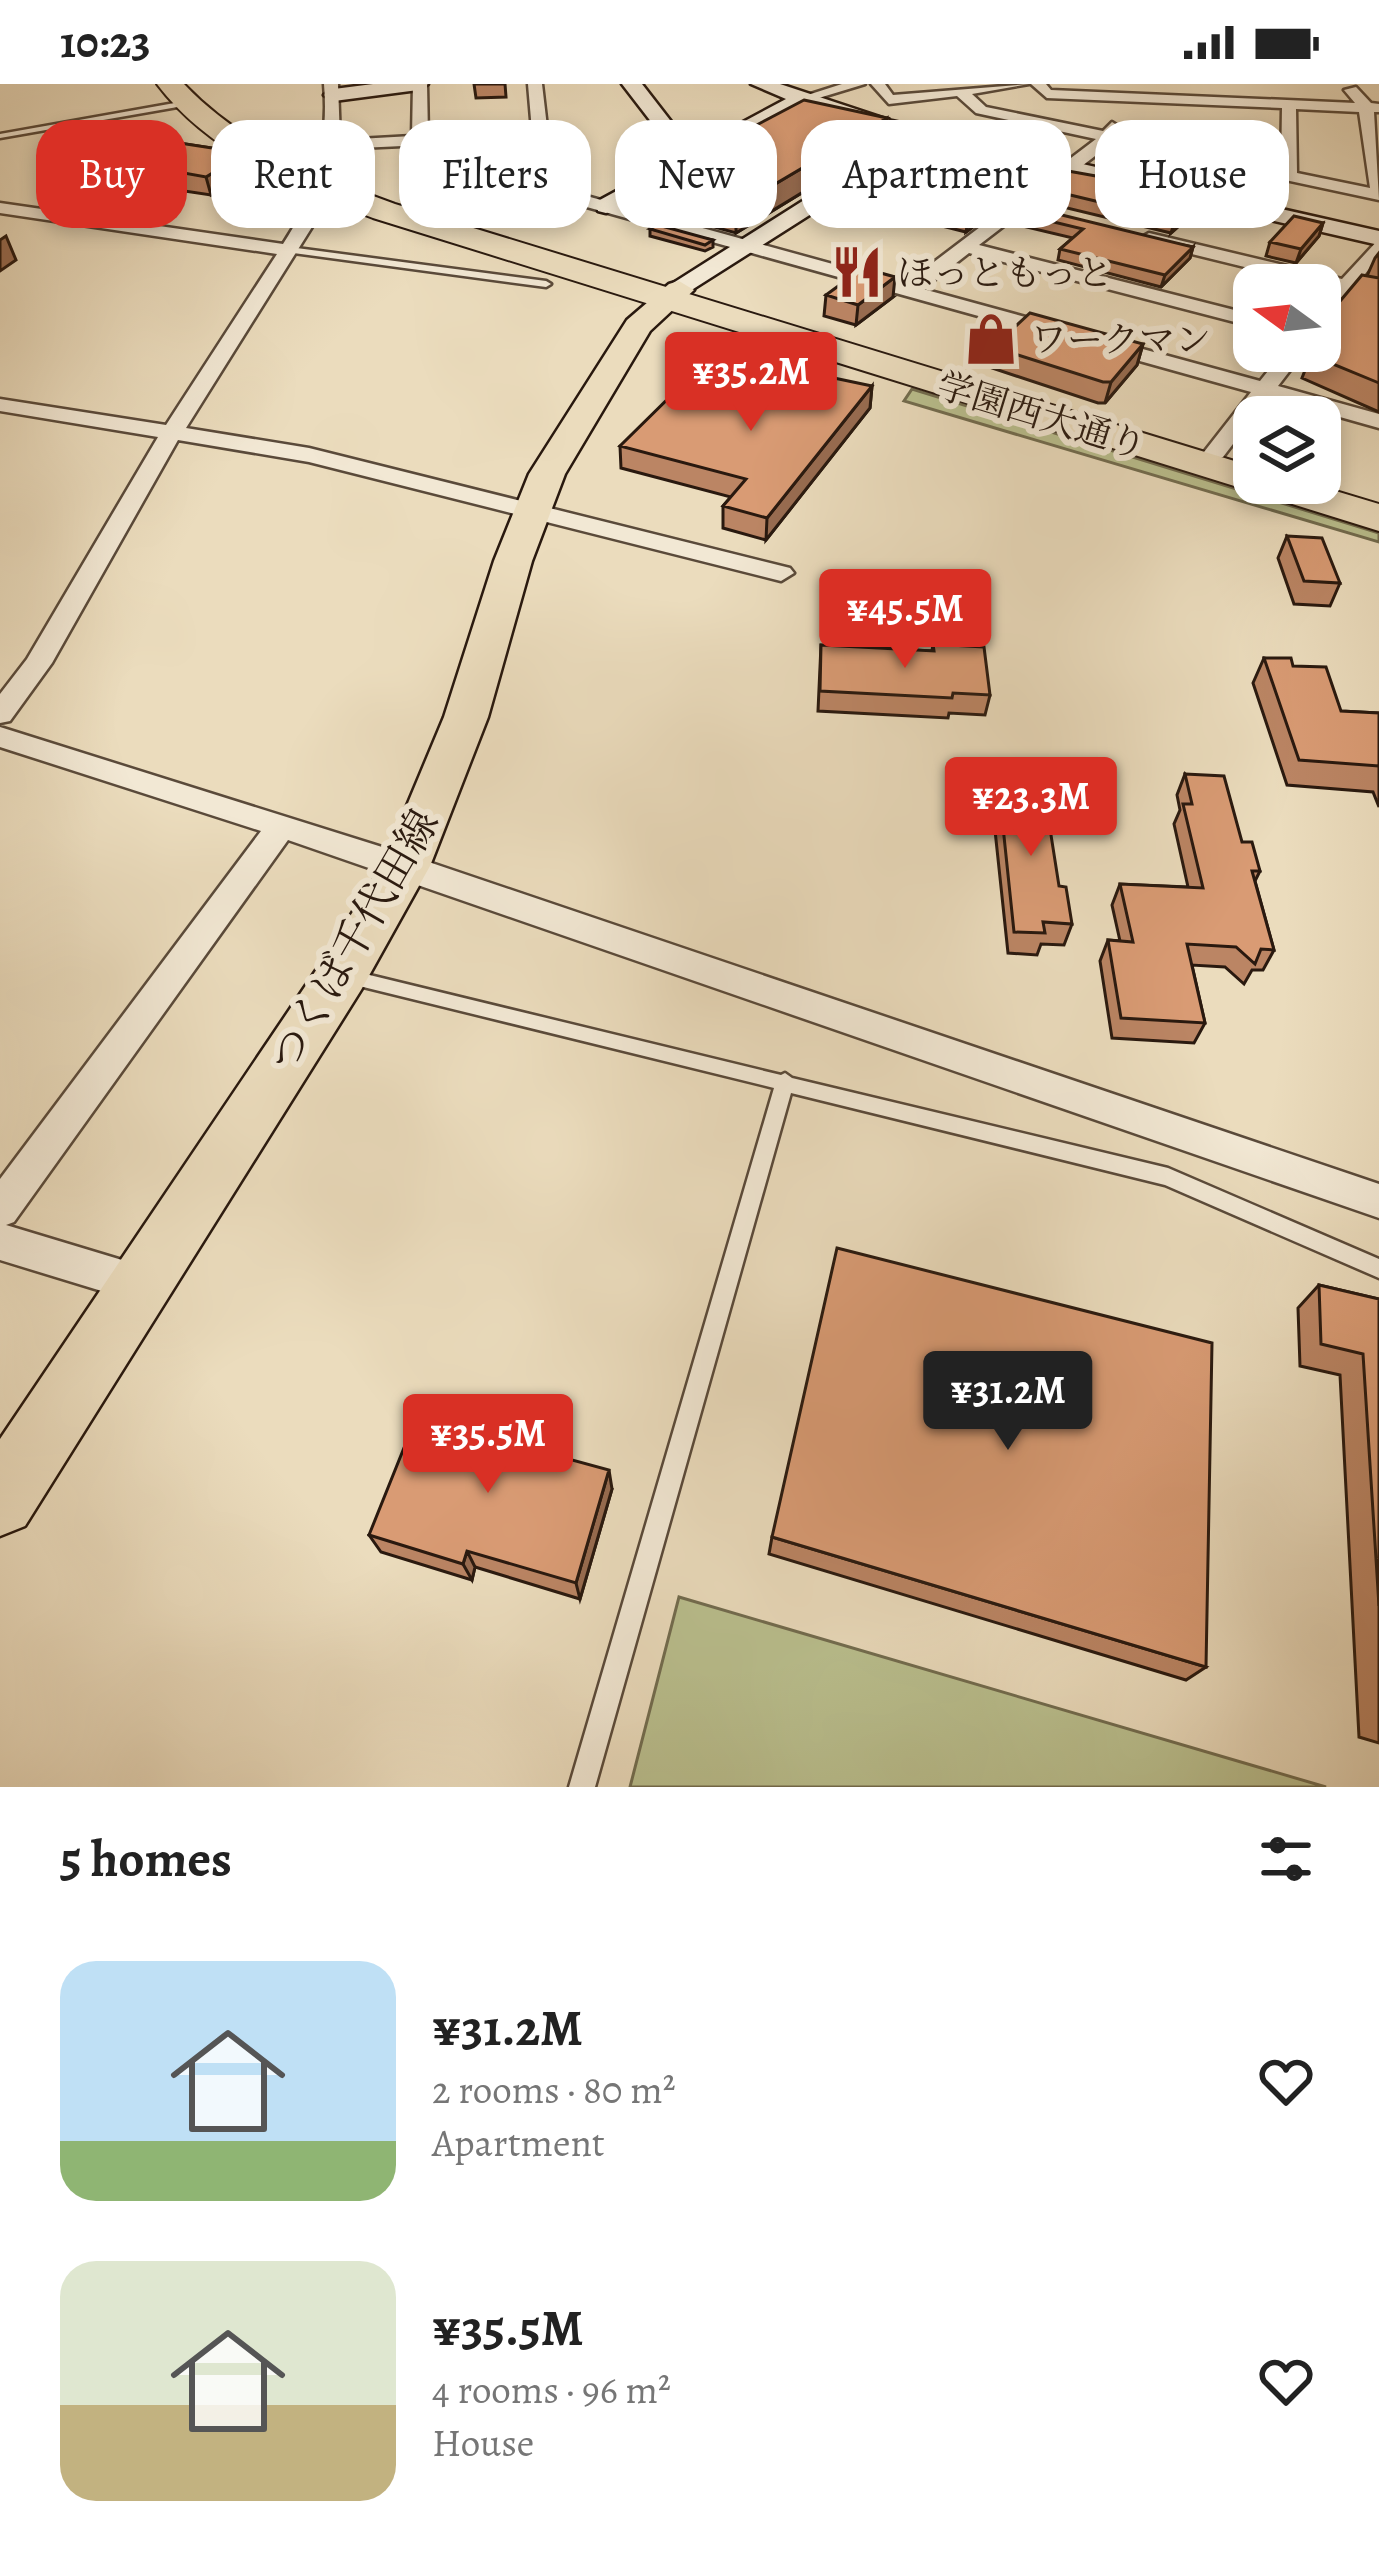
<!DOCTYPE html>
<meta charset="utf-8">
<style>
:root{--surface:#fff;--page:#f6f6f6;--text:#222;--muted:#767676;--accent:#d93025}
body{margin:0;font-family:Alegreya,"Noto Serif JP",serif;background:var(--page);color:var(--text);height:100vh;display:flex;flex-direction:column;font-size:45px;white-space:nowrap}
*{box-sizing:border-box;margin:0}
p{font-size:39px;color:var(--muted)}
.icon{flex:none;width:66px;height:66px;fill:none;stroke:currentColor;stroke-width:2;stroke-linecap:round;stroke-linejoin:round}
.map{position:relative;height:1703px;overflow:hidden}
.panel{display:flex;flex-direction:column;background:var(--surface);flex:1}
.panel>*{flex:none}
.hud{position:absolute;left:36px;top:36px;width:1308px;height:108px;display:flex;gap:24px}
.needle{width:78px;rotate:285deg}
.fabs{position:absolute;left:1233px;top:180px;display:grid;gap:24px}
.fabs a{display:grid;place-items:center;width:108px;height:108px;border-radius:24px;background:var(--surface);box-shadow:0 6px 18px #0003;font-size:60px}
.price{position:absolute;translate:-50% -102px;padding:0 27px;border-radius:12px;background:var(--accent);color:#fff;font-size:39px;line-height:78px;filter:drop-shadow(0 3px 6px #0008)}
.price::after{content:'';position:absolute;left:50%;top:72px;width:36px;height:27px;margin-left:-18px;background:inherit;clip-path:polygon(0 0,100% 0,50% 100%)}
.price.active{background:#222;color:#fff}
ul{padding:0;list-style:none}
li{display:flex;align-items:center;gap:36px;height:300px;padding:0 60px}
li span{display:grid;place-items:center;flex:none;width:336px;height:240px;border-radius:36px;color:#555}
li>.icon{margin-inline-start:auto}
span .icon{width:144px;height:144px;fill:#fffc;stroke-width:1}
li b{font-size:51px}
h2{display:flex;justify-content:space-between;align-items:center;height:144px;padding:0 60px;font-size:51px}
.pill{padding:0 42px;border-radius:36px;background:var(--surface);box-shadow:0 6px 18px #0003;font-size:42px;line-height:108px}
.pill.active{background:var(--accent);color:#fff}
.status{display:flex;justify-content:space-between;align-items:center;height:84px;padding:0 60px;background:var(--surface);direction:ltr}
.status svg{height:33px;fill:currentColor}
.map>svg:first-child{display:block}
</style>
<div class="status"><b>10:23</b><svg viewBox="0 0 49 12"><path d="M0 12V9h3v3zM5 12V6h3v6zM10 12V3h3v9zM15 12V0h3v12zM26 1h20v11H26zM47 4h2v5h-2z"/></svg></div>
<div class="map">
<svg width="1379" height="1703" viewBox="0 0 1379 1703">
<rect width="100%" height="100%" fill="#ebdcbd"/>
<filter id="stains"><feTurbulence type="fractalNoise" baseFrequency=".00167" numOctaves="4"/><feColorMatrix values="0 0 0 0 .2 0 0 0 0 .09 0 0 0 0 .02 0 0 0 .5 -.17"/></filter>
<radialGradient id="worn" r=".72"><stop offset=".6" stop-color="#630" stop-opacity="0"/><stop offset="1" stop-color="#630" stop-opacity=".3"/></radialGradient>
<path fill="#bac08f" stroke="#726c4f" stroke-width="3" d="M912,305L1379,449V458L904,317Z
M679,1513L1326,1703H630Z"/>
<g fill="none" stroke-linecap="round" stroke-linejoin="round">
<g stroke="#5a4a3a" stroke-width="5">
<path id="lane" d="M186,17L189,21L0,54V50Z
M289,163L546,197L551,200L546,203L286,168V164Z
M349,886L781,991L785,989L792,994L1168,1084L1379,1175V1194L1165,1101L791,1009L595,1703H569L774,1004L343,898L341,893L343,888Z"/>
</g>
<g stroke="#5a4a3a" stroke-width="5">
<path id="street" d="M324,0H338L340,56L412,52L413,0H427L428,52L532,47L528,0H542L554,103L905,200L1096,55L976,29L957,12L889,20L871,0H885L893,11L1029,0L972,10L986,23L1103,47L1112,38L1120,43L1117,50L1281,85L1282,24L1047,14L1031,0H1046L1051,6L1355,19L1344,6L1356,3L1371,19L1379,20V28H1374L1379,116L1112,59L979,161L1254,231V243L969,169L923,205L1260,297L1284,267H1305L1278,302L1379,330V344L1269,313L1223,373H1207L1204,368L1251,308L540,110L533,56L338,65L317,135L186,344L309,364L790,484L794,489L781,497L309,378L178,356L52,579L10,637L0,639V610L27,575L158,353L0,327V315L166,341L277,170L0,129V119L283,160C315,112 329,57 324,0ZM1296,25L1359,28L1370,104L1297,89Z
M842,0H865L799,20L792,16Z
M1149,149L1342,195L1379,155V172L1358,199L1379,204V216L1350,209L1327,239L1320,241V222L1334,205L1143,158L1140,154Z
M0,643L417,774L1379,1100V1134L288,756L14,1138L6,1141L155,1186L161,1200L155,1214L141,1219L0,1176V1095L261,747L0,663Z"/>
</g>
<g stroke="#29190f" stroke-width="5">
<path id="secondary" d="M373,0H428L418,6L334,17L324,11L334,5Z
M622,0H642L673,40L717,52L786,15L751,0H780L892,37L1379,147V161L926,57L679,214L666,206L670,201L905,52L804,21L606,129L598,127V117L701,61L659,48Z"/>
</g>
<g stroke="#29190f" stroke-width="5">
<path id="primary" d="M679,197L694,206L650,247L565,390L532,477L488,633L430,782L361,906L25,1442L0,1452V1355L323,876L383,779L444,633L494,477L529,390L627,236L669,200Z"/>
</g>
<g stroke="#29190f" stroke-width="4">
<path id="highway" d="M157,0H184C242,61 318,92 395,120L1254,383V399H1309L1379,420V447L373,134C294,103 210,70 157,0Z"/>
</g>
<use href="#lane" fill="#f2e8d4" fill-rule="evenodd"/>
<use href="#street" fill="#f2e8d4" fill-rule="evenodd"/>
<use href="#secondary" fill="#f2e8d4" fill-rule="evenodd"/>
<use href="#primary" fill="#ebdcbd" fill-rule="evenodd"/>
<use href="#highway" fill="#ebdcbd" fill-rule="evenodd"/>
</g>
<path fill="#bb8564" stroke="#29190f" stroke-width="3" d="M474,0H505L506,13L476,14Z
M68,42L245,69L249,87L211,111L178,106L155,119L110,112L104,94L112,89L74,59Z
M885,58L736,149L682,134V109L715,90L711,89V65Z
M1044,64L1038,94L966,148L891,129L894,104L976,65Z
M1185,85L1237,90L1219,106L1182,98Z
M1045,105L1202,111L1199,124L1171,149L1042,118Z
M1016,129L1193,163L1190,174L1161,203L1058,176L1060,165L1073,154L1014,140Z
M1323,139L1319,152L1296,179L1266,172L1270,158Z
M650,145L713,156V163L705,167L650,152Z
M1379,169V328L1302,294L1311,271L1320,267V241L1367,192L1375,174Z
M826,211L893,213L856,241L824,232Z
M1143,260L1137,281L1105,319H1098L989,283L993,263Z
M872,302L870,324L766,456L723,444V422L731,413L621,384L620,362L767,319Z
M1287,452L1340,499L1330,522L1294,520L1278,474Z
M933,560L990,611L985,631L949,629L948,634L818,627L821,561L932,567Z
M1264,574L1293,582L1341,627L1379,629V723L1373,708L1287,701L1253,599Z
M1185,690L1242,758L1260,787L1255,797L1274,866L1263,886H1252L1244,900L1225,883L1192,881L1205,939L1194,959L1112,954L1100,877L1108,856L1120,857L1112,821L1120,800L1188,803L1174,740L1180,726L1177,711Z
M998,695L1059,802L1072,840L1064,861L1041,860L1037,871L1008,869L992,718Z
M1319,1201L1379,1215V1659L1359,1653L1340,1291L1300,1282L1298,1224Z
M519,1359L518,1361L612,1405L580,1515L475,1483L472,1496L381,1468L369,1451Z
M772,1453L1206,1583L1186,1596L769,1470Z"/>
<path fill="#986c51" stroke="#29190f" stroke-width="3" d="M887,34L885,58L736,149V123Z
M1044,64L1038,94L966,148L970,123Z
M245,69L249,87L211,111L206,93Z
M1240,78L1237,90L1219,106L1223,94Z
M173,87L178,106L155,119L150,101Z
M1202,111L1199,124L1171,149L1175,136Z
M1323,139L1319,152L1296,179L1301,165Z
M6,152L16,176L0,187V156Z
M1193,163L1190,174L1161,203L1165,191Z
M895,193L893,213L856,241L858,221Z
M1143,260L1137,281L1105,319L1111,298Z
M872,302L870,324L766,456L767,434Z
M512,1338L519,1359L512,1377L506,1358Z
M609,1386L612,1405L580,1515L576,1499Z
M467,1467L475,1483L472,1496L463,1480Z"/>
<path fill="#d99b74" stroke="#29190f" stroke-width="3" d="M804,16L887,34L736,123L682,109L744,74L711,65Z
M68,42L245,69L206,93L173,87L150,101L104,94L135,76L105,71Z
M994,53L1044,64L1037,69L1042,70L970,123L894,104L958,61L976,65Z
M1201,70L1240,78L1223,94L1185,85Z
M1068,87L1202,111L1175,136L1045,105Z
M1025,122L1193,163L1165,191L1060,165L1083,145L1016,129Z
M1294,132L1323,139L1301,165L1270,158Z
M658,141L713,156L705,161L650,145Z
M863,184L895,193L858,221L826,211Z
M1362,191L1379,194V299L1311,271L1314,267H1320V259L1331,244L1320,241Z
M1030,229L1143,260L1111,298H1103L993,263Z
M796,286L872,302L767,434L723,422L746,395L620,362L682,301L767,319Z
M1287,452L1322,454L1340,499L1304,497Z
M933,560L984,563L990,611L953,609L952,614L820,607L821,561L934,567Z
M1264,574H1291L1293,582L1326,583L1341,627L1379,629V682L1299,676Z
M1185,690L1224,692L1242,758H1252L1260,787H1252L1274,866L1261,865L1255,880L1236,863L1187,860L1205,939L1121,934L1108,856L1133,858L1120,800L1203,804L1183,720H1192Z
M998,695L1043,700L1059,802L1066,803L1072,840L1043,838L1045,849L1014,848Z
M837,1164L1212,1259L1206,1583L772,1453Z
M1319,1201L1379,1215V1522L1363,1270L1321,1260Z
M424,1314L512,1338L506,1358L609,1386L576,1499L467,1467L463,1480L369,1451Z"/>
<defs>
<g id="restaurant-bare" transform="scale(4.14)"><path d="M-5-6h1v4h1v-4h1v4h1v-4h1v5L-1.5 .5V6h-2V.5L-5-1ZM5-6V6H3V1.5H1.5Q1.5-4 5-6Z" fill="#8f2418" stroke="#f2e8d4" stroke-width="2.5" paint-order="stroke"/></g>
<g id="shop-bare" transform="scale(4.14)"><path d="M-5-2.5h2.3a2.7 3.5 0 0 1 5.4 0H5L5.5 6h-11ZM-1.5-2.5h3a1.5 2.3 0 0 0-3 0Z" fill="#8f2418" stroke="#f2e8d4" stroke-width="2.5" paint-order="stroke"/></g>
</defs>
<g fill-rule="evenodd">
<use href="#restaurant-bare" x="857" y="188"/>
<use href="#shop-bare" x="991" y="255"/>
</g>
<g text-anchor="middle" stroke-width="12" stroke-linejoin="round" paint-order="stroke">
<g font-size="36" fill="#29190f" stroke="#f2e8d4" text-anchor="start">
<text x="897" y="201">ほっともっと</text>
<text x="1031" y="268">ワークマン</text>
</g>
<g font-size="36" fill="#29190f" stroke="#f2e8d4">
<text transform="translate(1042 331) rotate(17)" y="13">学園西大通り</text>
</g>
<g font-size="42" fill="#29190f" stroke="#f2e8d4">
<text transform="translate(353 856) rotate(-60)" y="15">つくば千代田線</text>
</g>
</g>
<rect width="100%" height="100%" filter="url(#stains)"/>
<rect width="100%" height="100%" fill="url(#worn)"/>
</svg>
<div class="fabs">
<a><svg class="needle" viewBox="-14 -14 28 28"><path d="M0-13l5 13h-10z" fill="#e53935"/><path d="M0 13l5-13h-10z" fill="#767676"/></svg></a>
<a><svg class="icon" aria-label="layers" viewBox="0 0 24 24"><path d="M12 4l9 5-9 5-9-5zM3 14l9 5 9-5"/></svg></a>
</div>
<b class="price" style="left:751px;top:350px">¥35.2M</b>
<b class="price" style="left:905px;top:587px">¥45.5M</b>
<b class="price" style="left:1031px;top:775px">¥23.3M</b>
<b class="price active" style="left:1008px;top:1369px">¥31.2M</b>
<b class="price" style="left:488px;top:1412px">¥35.5M</b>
<div class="hud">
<a class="pill active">Buy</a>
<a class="pill">Rent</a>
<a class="pill">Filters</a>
<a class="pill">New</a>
<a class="pill">Apartment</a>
<a class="pill">House</a>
</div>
</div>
<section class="panel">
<h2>5 homes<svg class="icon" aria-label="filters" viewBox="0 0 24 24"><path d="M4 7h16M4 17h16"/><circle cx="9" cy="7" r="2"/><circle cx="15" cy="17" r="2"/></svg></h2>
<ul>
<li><span style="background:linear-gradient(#bfe0f5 75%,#8fb573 0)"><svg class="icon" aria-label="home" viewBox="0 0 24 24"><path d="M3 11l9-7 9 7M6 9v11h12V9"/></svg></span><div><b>¥31.2M</b><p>2 rooms · 80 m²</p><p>Apartment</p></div><svg class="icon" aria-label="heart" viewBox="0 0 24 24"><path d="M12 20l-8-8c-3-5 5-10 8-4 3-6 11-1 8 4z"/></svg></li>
<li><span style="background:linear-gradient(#dfe7d0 60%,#c2b280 0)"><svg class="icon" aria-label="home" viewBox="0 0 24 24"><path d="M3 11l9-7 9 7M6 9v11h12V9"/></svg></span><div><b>¥35.5M</b><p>4 rooms · 96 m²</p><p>House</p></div><svg class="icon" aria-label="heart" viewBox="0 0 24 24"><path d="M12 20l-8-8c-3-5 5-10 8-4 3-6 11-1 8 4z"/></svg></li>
</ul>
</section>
